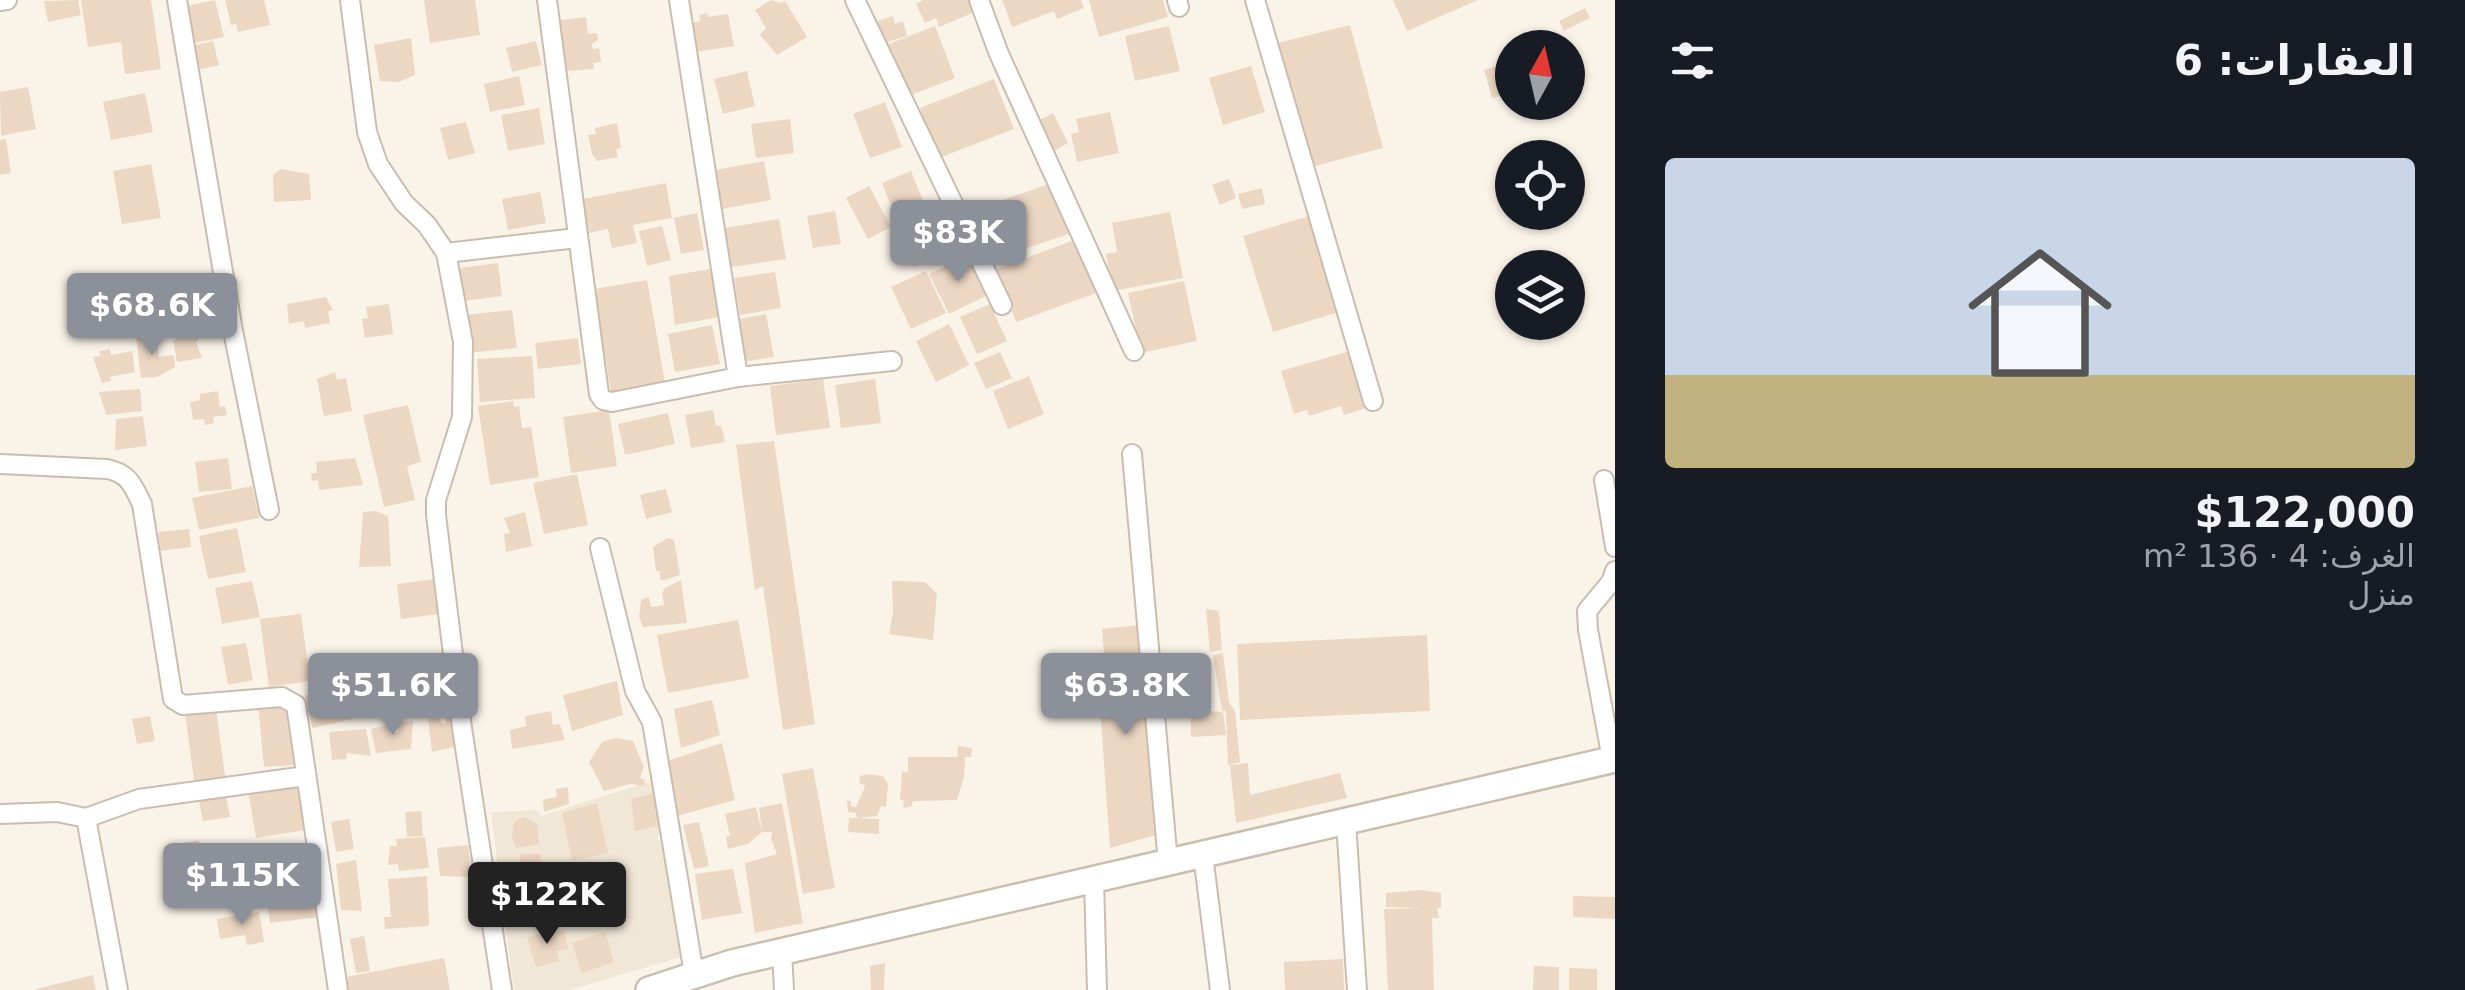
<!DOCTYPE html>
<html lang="ar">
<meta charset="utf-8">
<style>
:root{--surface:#171b24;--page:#20242c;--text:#f1f3f6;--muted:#9ea1a6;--accent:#8c9099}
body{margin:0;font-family:"DejaVu Sans","Noto Sans Arabic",sans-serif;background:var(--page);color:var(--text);direction:rtl;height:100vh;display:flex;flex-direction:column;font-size:38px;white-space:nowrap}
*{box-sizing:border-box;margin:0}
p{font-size:32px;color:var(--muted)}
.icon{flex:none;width:55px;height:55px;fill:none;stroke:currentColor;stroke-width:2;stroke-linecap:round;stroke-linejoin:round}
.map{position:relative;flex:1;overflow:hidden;direction:ltr}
.sheet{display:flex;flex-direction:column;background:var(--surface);width:850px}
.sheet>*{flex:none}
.needle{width:65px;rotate:8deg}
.controls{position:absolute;left:1495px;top:30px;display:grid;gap:20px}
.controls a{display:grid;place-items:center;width:90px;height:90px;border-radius:50%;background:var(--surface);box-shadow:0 2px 8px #0004;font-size:50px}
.price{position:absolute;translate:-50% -85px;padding:0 22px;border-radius:10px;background:var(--accent);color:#fff;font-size:32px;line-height:65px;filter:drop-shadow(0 2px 5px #0008)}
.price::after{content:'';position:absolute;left:50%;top:60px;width:30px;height:22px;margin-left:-15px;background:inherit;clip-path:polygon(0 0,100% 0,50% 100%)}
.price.active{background:#222;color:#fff}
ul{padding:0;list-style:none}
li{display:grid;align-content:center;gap:20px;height:530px;padding:0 50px}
li span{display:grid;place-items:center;height:310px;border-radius:10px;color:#555}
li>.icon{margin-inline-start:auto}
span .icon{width:180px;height:180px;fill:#fffc;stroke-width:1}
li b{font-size:42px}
h2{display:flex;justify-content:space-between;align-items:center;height:120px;padding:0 50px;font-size:42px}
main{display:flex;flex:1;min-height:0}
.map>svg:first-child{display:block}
</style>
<main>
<section class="sheet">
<h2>العقارات: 6<svg class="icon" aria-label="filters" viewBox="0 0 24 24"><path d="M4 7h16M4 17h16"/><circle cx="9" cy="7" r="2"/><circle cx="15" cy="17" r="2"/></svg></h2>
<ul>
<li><span style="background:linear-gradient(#c9d6e8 70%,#c2b280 0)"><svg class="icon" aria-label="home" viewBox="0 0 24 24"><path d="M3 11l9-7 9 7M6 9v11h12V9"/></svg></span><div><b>$122,000</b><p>الغرف: 4 · 136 m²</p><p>منزل</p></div></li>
</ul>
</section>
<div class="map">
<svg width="1615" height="990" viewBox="0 0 1615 990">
<rect width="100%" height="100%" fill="#faf4e8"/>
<path fill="#f0e7d7" d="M654,780L663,825L657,839L665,845L681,957L569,990H514L491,812L537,810L541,816Z"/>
<path fill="#ecd7c3" d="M78,0L81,15L48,22L44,1Z
M81,0H151L161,69L125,74L121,42L88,47Z
M215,0L224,37L195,43L187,6Z
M225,0H264L270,25L238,32L236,24L231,25Z
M424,0H475L480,35L430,43Z
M771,0L781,3L785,1L807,37L777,55L760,35L766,28L755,10Z
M972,0L977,11L939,27L936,18L925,23L916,4L923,0Z
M1002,0H1081L1084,8L1057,19L1054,11L1012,27Z
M1089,0H1163L1168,17L1099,37Z
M1393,0H1478L1407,31Z
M1585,8L1590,18L1564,31L1559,21Z
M707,13L708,17L728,14L734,46L696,52L691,23L700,21L699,15Z
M893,16L895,24L903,21L907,36L885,43L878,21Z
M586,17L588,34L597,33L598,40L592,44L593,49L599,48L601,62L593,63L594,69L566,71L560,20Z
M1350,25L1383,148L1311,167L1278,43Z
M935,26L955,78L906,97L886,45Z
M1169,26L1180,71L1135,81L1125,36Z
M411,38L415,75L399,82L380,81L374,45Z
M213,41L219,65L198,70L192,46Z
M536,41L542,65L512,72L506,48Z
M1507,63L1512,93L1492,98L1484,70Z
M1251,66L1265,112L1223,125L1209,78Z
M747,71L755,106L723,114L714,79Z
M519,76L525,105L490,112L484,84Z
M994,79L1014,129L939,158L920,108Z
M28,87L36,129L1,136L0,92Z
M145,93L153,132L111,140L103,102Z
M885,102L902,147L870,158L853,114Z
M539,108L545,144L508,151L501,115Z
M1110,112L1119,153L1077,162L1071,134L1079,132L1076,119Z
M1053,113L1068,143L1054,151L1038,121Z
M790,119L794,153L756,158L751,124Z
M466,122L475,153L448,160L440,128Z
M617,123L621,148L616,149L618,157L597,161L592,154L588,135L596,134L595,128Z
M6,139L11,173L0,175V140Z
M764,161L771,200L717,210L710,171Z
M151,164L161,218L122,224L113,171Z
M281,169L309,174L311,200L274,202L273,175Z
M911,171L925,206L896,218L882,183Z
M1229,179L1236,198L1220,205L1212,185Z
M1055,182L1072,233L982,263L965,213Z
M666,183L672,218L633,225L637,243L612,248L608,229L589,233L583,199Z
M869,186L891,227L868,239L846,198Z
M1262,188L1265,204L1242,209L1238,194Z
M540,192L546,223L508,230L502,199Z
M835,211L841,244L813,248L807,216Z
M1170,212L1183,278L1113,291L1106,254L1117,252L1112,223Z
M697,213L704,250L681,254L674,218Z
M1309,216L1339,312L1273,332L1243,236Z
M779,219L786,259L725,268L719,229Z
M662,226L671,260L647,266L639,231Z
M940,227L950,253L913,267L903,241Z
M1082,237L1102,291L1016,322L997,269Z
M967,256L986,296L949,314L929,274Z
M498,263L502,296L464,301L460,268Z
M710,269L719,317L675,325L669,276Z
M926,271L946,313L911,329L891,287Z
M775,272L781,308L740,315L734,278Z
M647,280L665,382L611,392L594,289Z
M1184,281L1197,341L1141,353L1128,293Z
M326,297L333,310L328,311L330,323L305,328L304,321L289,324L287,304Z
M389,304L393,334L365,338L362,319L368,318L366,307Z
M990,304L1007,341L977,354L960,317Z
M512,310L517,348L468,353L464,315Z
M766,314L774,357L742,362L734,320Z
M949,324L969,365L936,382L916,341Z
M712,325L720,364L675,372L668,334Z
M197,330L199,339L196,342L202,358L177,362L173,340H176L175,334Z
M157,335L159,357L174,355L175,367L157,377L141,378L136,337Z
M578,338L581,364L538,369L535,343Z
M110,349L111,355L132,351L135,372L110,377L111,381L102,383L93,357L100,356L99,351Z
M1350,351L1367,408L1344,415L1341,406L1309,416L1307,410L1294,414L1281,371Z
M1000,352L1012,378L986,389L974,363Z
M532,356L535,398L480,402L477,359Z
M335,372L337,380L346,378L352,411L324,416L317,379Z
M1029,376L1044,414L1008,429L993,391Z
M823,379L830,428L776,435L770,386Z
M875,379L881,423L841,428L835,385Z
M140,389L142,411L106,415L99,392Z
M218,391L220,407L225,406L227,415L213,417L214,423L205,425L204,419L193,420L190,402L200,400V394Z
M513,401L514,407L519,406L522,428L531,427L539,477L490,485L478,406Z
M408,405L421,462L407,466L415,500L384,507L363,415Z
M609,410L617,466L571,473L563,417Z
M713,410L716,426L721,425L725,442L691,448L685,415Z
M668,413L675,444L625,455L618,424Z
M143,416L147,446L115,450L116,419Z
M774,441L815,724L783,730L763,586L755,590L736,445Z
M228,458L232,489L199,492L195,462Z
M355,458L363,485L319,490L318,480L312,481L311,473H317L316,462Z
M577,474L588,525L544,534L533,483Z
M252,486L259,518L199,530L192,498Z
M666,489L672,512L646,519L640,495Z
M376,511L388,516L391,566L359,567L363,512Z
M525,512L532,546L506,552L504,534L510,533L504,518Z
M237,528L246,572L208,579L199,536Z
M189,529L191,547L160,551L158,532Z
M668,538L674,540L680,575L661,581L659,571H656L653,547Z
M434,579L439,614L401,619L397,584Z
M681,580L687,623L643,627L639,617L641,600L649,597L651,607L664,605L662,593L665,588Z
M252,581L260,617L222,624L215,588Z
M892,581L925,582L937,594L933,640L889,634L893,612Z
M1206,609L1219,611L1222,650L1210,652Z
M301,614L310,681L269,687L260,619Z
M738,620L749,678L668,693L657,635Z
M1139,625L1143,660L1109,664L1144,663L1156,835L1110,848L1097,664H1105L1102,629Z
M1427,635L1430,711L1240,720L1237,644Z
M246,643L253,680L228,685L221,647Z
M1223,653L1229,703L1235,711L1240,762L1228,765L1226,711H1222L1213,655Z
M617,681L623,715L572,731L563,695Z
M395,686L411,687L410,694L403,695L402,715L394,714L395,709H391V715L371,719L373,693L395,694Z
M346,687L352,719L312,728L305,695Z
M712,700L720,735L681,748L674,709Z
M289,703L295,765L264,767L258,705Z
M216,709L225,776L194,781L185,713Z
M448,710L449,716H453L458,746L432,752L428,719L439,716L441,723L446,724V717L440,714Z
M1191,710L1223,712L1226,735L1191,737Z
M551,711L553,725L560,724L565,740L512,749L510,730L526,726L525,716Z
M150,716L155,741L137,744L132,719Z
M413,721L411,749L376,753L371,729L392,724L393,732L398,733L399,722Z
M366,729L371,756L346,753L347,759L332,760L329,732Z
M616,738L633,741L644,767L640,778L645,780L644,786L631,784L604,791L589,762L602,742Z
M722,743L735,800L677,816L667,761Z
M958,746L972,748L971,757H965L964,777L957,800L913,801L911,807L903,808L904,801L900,799L902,771L908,773V757H957Z
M1248,763L1250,795L1340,773L1347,798L1236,823L1230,765Z
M813,768L835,888L803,894L782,774Z
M868,774L883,776L888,784L886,807L881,806L877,816L857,818L879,819V834L848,832L849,818H857L856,813L848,812L847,800L851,801V806L856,807L864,789L865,785L859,783L860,776Z
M223,781L230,817L203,821L196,786Z
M305,782L312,829L256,838L248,791Z
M568,787L569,804L544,812L543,800L557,797L556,789Z
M655,793L662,825L635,831L631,799Z
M597,803L608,853L572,860L562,813Z
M782,803L803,923L755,933L745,863L777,854L771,839L772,832H762L759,808Z
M756,807L762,832L748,844L728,849L726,837L730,836L725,814Z
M421,811L423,836L407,837L405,812Z
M524,817L537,824L539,844L516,848L512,838L514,822Z
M349,819L354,849L336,852L331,822Z
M699,822L709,866L694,869L683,825Z
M425,837L429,868L399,871L398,864L388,865L390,846H397L396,839Z
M199,840L206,875L171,882L164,846Z
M468,845L472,877L440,876L437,848Z
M312,852L320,917L270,923L261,859Z
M521,854H540L544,880L513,883L512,869L518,868Z
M356,860L362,911L341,910L336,864Z
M733,869L742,913L702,920L695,874Z
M427,876L429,926L385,929L384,917H391L388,879Z
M550,883L556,915L518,924L515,896L529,895V891Z
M1422,890L1441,893V908H1437L1439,918H1432L1434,990H1388L1384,909L1421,908L1386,907V893Z
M568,891L571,895L582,891L594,894L596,922L588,923L586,908L579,909L582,922L570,923L560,893Z
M1573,896L1615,897V919L1573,917Z
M259,912L264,942L247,945L245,935L220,939L217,919Z
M564,930L568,949L557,951L559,961L536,967L527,937Z
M605,932L614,962L582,973L572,943Z
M364,936L370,971L356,973L350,939Z
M444,958L450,990H343L341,978Z
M1343,959L1344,990H1285L1284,962Z
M885,963L884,990H871L870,966Z
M1534,966L1559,967V990H1533Z
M1569,968L1597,969V990H1569Z
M93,975L96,990H36V989Z"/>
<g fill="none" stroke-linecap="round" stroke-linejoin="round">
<g stroke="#cabdaf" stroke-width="22">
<path id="street" d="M177,0L233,331L269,510
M350,0L367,132L378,164L404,203L427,225L446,253L463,342L462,417L436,500V515L462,728L502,990
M547,0L599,394L603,400L612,402L738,377
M679,0L738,377L892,361
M855,0L1002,305
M979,0L999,54L1134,351
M1177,0L1179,7
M1255,0L1373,401
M0,1L7,0
M446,253L577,238
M1132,454L1168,863
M0,464L107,469C129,473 133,486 142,504L173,699L183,705L282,697L296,705L338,990
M1604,480L1615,547
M600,548L635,691L652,722L694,974
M1612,759L1588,630L1587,611L1611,582L1615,571
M0,814L57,812L86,818L139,799L306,776
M86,818L118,990
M1346,822L1357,990
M1203,855L1220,990
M1094,880L1097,990
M782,951L784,990"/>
</g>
<g stroke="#ccbead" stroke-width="30">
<path id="secondary" d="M649,990L732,963L1615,759"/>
</g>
<use href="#street" stroke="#fff" stroke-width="18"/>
<use href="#secondary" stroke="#fff" stroke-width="25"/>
</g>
</svg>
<div class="controls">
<a><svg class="needle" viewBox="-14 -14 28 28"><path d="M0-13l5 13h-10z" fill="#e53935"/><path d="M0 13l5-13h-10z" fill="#9ea1a6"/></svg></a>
<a><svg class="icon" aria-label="locate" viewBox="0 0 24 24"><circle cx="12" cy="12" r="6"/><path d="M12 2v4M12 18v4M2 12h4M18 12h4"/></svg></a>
<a><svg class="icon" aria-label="layers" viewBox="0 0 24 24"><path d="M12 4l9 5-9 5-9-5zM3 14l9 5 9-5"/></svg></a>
</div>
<b class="price" style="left:958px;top:285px">$83K</b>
<b class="price" style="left:152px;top:358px">$68.6K</b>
<b class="price" style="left:393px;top:738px">$51.6K</b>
<b class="price" style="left:1126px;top:738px">$63.8K</b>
<b class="price" style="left:242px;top:928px">$115K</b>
<b class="price active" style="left:547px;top:947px">$122K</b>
</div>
</main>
